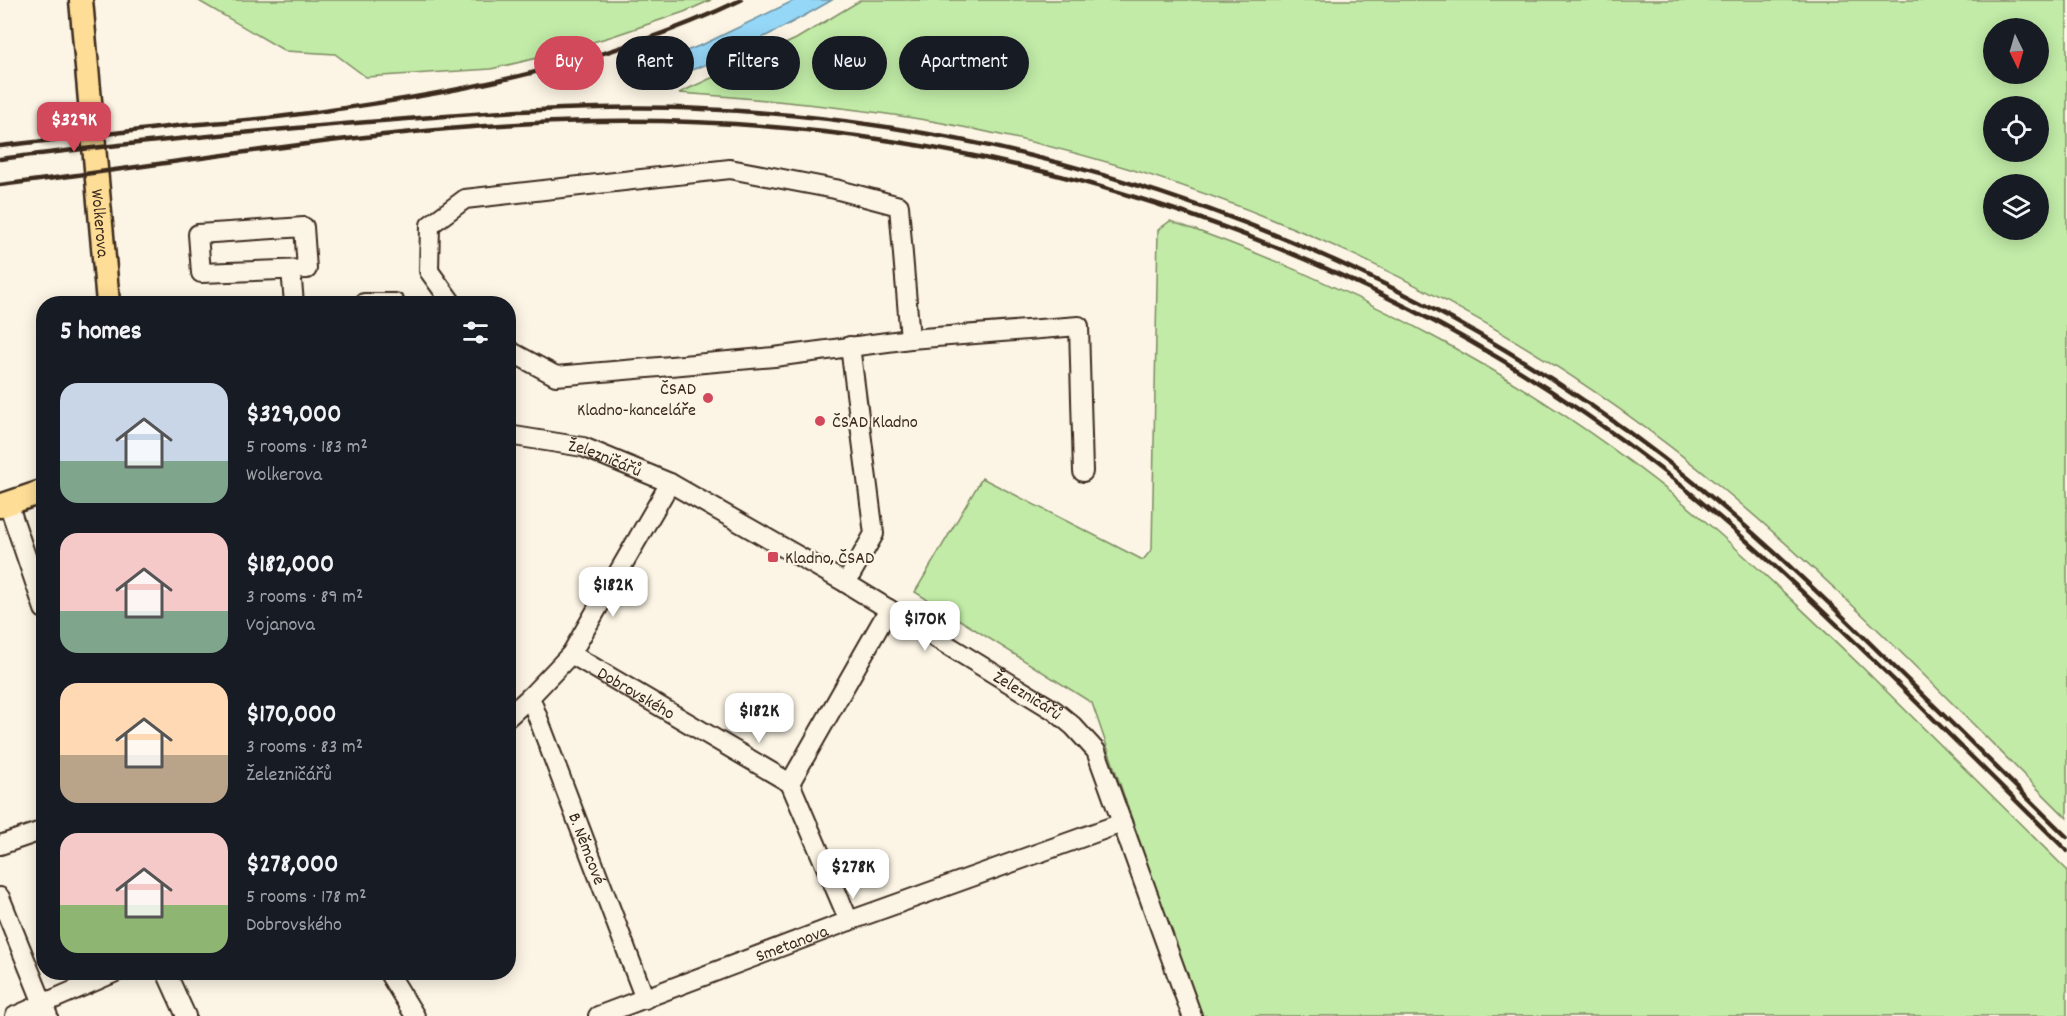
<!DOCTYPE html>
<meta charset="utf-8">
<style>
:root{--surface:#171b24;--page:#242831;--text:#f1f3f6;--muted:#9ea1a6;--accent:#d1495b}
body{margin:0;font-family:Dekko,sans-serif;background:var(--page);color:var(--text);height:100vh;display:flex;flex-direction:column;font-size:22px;white-space:nowrap}
*{box-sizing:border-box;margin:0}
p{font-size:20px;color:var(--muted)}
.icon{flex:none;width:33px;height:33px;fill:none;stroke:currentColor;stroke-width:2;stroke-linecap:round;stroke-linejoin:round}
.map{position:relative;flex:1;overflow:hidden}
.details{position:absolute;left:36px;top:296px;width:480px;height:684px;display:flex;flex-direction:column;background:var(--surface);border-radius:24px;box-shadow:0 3px 15px #0003}
.details>*{flex:none}
.hud{position:absolute;left:534px;top:36px;width:570px;height:54px;display:flex;gap:12px}
.needle{width:39px;rotate:175deg}
.buttons{position:absolute;left:1983px;top:18px;display:grid;gap:12px}
.buttons a{display:grid;place-items:center;width:66px;height:66px;border-radius:50%;background:var(--surface);box-shadow:0 3px 15px #0003;font-size:30px}
.price{position:absolute;translate:-50% -51px;padding:0 14px;border-radius:12px;background:#fff;color:#222;font-size:20px;line-height:39px;filter:drop-shadow(0 2px 3px #0008)}
.price::after{content:'';position:absolute;left:50%;top:36px;width:18px;height:14px;margin-left:-9px;background:inherit;clip-path:polygon(0 0,100% 0,50% 100%)}
.price.selected{background:var(--accent);color:#fff}
ul{padding:0;list-style:none}
li{display:flex;align-items:center;gap:18px;height:150px;padding:0 24px}
li span{display:grid;place-items:center;flex:none;width:168px;height:120px;border-radius:18px;color:#555}
li>.icon{margin-inline-start:auto}
span .icon{width:72px;height:72px;fill:#fffc;stroke-width:1}
li b{font-size:26px}
h2{display:flex;justify-content:space-between;align-items:center;height:72px;padding:0 24px;font-size:26px}
.tag{padding:0 21px;border-radius:27px;background:var(--surface);box-shadow:0 3px 15px #0003;font-size:21px;line-height:54px}
.tag.selected{background:var(--accent);color:#fff}
.map>svg:first-child{display:block}
</style>
<div class="map">
<svg width="2067" height="1016" viewBox="0 0 2067 1016">
<rect width="100%" height="100%" fill="#fcf5e5"/>
<filter id="ink" filterUnits="userSpaceOnUse"><feTurbulence type="fractalNoise" baseFrequency=".0167" numOctaves="2"/><feDisplacementMap in="SourceGraphic" scale="12" xChannelSelector="R" yChannelSelector="G"/><feConvolveMatrix kernelMatrix="1 2 1 2 8 2 1 2 1" color-interpolation-filters="sRGB"/></filter>
<g filter="url(#ink)">
<path fill="#c1eba7" stroke="#7e8a62" stroke-width="1.5" fill-rule="evenodd" d="M197,0H711L684,12L613,36L546,56L491,69L366,77L335,54L285,51Z
M861,0H2067V818C1954,706 1844,590 1722,488C1498,301 1223,174 937,122C852,107 766,99 679,93L796,39ZM1994,28H2038V74H1994ZM1994,106H2038V152H1994ZM2038,184V230H1994V184Z
M1170,221C1361,287 1542,385 1698,515C1755,564 1809,616 1863,668C1931,735 1999,802 2067,870V1016H1200L1092,703L915,592L982,478L1143,560L1152,549L1158,230Z"/>
<path fill="#95d7f7" stroke="#7192a0" stroke-width="1.5" d="M795,0H832C805,16 778,30 750,44C718,60 685,76 650,80L642,75L643,68L704,44Z"/>
<g fill="none" stroke-linecap="round" stroke-linejoin="round">
<g stroke="#3b2a1e" stroke-width="22">
<g id="minor">
<path d="M304,227L307,269L201,273L198,234Z"/>
<path d="M291,270L294,303"/>
<path d="M364,303H395"/>
<path d="M452,303L429,271L430,225L465,199L730,169L835,189L899,206L910,339"/>
<path d="M508,350L556,376L774,357L910,339L1079,326L1083,472"/>
<path id="s1" d="M508,435L583,447L670,483L846,583L1055,711L1073,726L1096,751L1192,1016"/>
<path d="M8,503L44,609"/>
<path d="M846,583L874,534L850,346"/>
<path id="s2" d="M571,654L790,783L849,921"/>
<path id="s3" d="M530,697L645,999"/>
<path d="M508,717L530,697L571,654L670,483"/>
<path d="M790,783L889,609"/>
<path d="M0,845L44,830"/>
<path d="M0,897L48,1016"/>
<path d="M166,972L186,1016"/>
<path d="M388,972L415,1016"/>
<path d="M15,1016L116,972"/>
<path id="s4" d="M598,1016L849,921L1122,823"/>
</g>
</g>
<g stroke="#3b2a1e" stroke-width="27">
<g id="major">
<path id="s5" d="M81,0L108,303"/>
<path d="M0,506L44,491"/>
</g>
</g>
<use href="#minor" stroke="#fcf5e5" stroke-width="18"/>
<use href="#major" stroke="#fedd96" stroke-width="22"/>
<path stroke="#3b2a1e" stroke-width="4.5" d="M0,146C56,140 111,133 167,127C206,123 246,121 285,116C439,97 599,68 741,0
M0,159C122,143 245,132 368,122C479,113 590,104 702,109C1048,124 1389,246 1663,458C1739,517 1809,583 1878,651C1941,712 2004,775 2067,837
M0,185C199,161 397,124 597,121C976,115 1353,232 1654,464C1740,530 1817,605 1894,680C1952,737 2009,794 2067,851"/>
</g>
</g>
<g fill="#d1495b" stroke="#fcf5e5" stroke-width="2">
<circle cx="708" cy="398" r="6"/>
<circle cx="820" cy="421" r="6"/>
<rect x="767" y="551" width="12" height="12" rx="3"/>
</g>
<g text-anchor="middle" stroke-width="4.5" stroke-linejoin="round" paint-order="stroke">
<g font-size="18" fill="#3b2a1e" stroke="#fcf5e5">
<text dy="6" stroke="none"><textPath href="#s5" startOffset="224">Wolkerova</textPath></text>
<text dy="6" stroke="none"><textPath href="#s1" startOffset="100">Železničářů</textPath></text>
<text dy="6" stroke="none"><textPath href="#s2" startOffset="76">Dobrovského</textPath></text>
<text dy="6" stroke="none"><textPath href="#s1" startOffset="586">Železničářů</textPath></text>
<text dy="6" stroke="none"><textPath href="#s3" startOffset="162">B. Němcové</textPath></text>
<text dy="6" stroke="none"><textPath href="#s4" startOffset="207">Smetanova</textPath></text>
</g>
<g font-size="18" fill="#3b2a1e" stroke="#fcf5e5" text-anchor="start">
<text x="696" y="394" text-anchor="end">ČSAD<tspan x="696" dy="21">Kladno-kanceláře</tspan></text>
<text x="832" y="427">ČSAD Kladno</text>
<text x="785" y="563">Kladno, ČSAD</text>
</g>
</g>
</svg>
<div class="buttons">
<a><svg class="needle" viewBox="-14 -14 28 28"><path d="M0-13l5 13h-10z" fill="#e53935"/><path d="M0 13l5-13h-10z" fill="#9ea1a6"/></svg></a>
<a><svg class="icon" aria-label="locate" viewBox="0 0 24 24"><circle cx="12" cy="12" r="6"/><path d="M12 2v4M12 18v4M2 12h4M18 12h4"/></svg></a>
<a><svg class="icon" aria-label="layers" viewBox="0 0 24 24"><path d="M12 4l9 5-9 5-9-5zM3 14l9 5 9-5"/></svg></a>
</div>
<b class="price selected" style="left:74px;top:153px">$329K</b>
<b class="price" style="left:613px;top:618px">$182K</b>
<b class="price" style="left:925px;top:652px">$170K</b>
<b class="price" style="left:759px;top:744px">$182K</b>
<b class="price" style="left:853px;top:900px">$278K</b>
<div class="hud">
<a class="tag selected">Buy</a>
<a class="tag">Rent</a>
<a class="tag">Filters</a>
<a class="tag">New</a>
<a class="tag">Apartment</a>
</div>
<section class="details">
<h2>5 homes<svg class="icon" aria-label="filters" viewBox="0 0 24 24"><path d="M4 7h16M4 17h16"/><circle cx="9" cy="7" r="2"/><circle cx="15" cy="17" r="2"/></svg></h2>
<ul>
<li><span style="background:linear-gradient(#c9d6e8 65%,#7fa58c 0)"><svg class="icon" aria-label="home" viewBox="0 0 24 24"><path d="M3 11l9-7 9 7M6 9v11h12V9"/></svg></span><div><b>$329,000</b><p>5 rooms · 183 m²</p><p>Wolkerova</p></div></li>
<li><span style="background:linear-gradient(#f6c9c9 65%,#7fa58c 0)"><svg class="icon" aria-label="home" viewBox="0 0 24 24"><path d="M3 11l9-7 9 7M6 9v11h12V9"/></svg></span><div><b>$182,000</b><p>3 rooms · 89 m²</p><p>Vojanova</p></div></li>
<li><span style="background:linear-gradient(#ffd9b3 60%,#b9a48a 0)"><svg class="icon" aria-label="home" viewBox="0 0 24 24"><path d="M3 11l9-7 9 7M6 9v11h12V9"/></svg></span><div><b>$170,000</b><p>3 rooms · 83 m²</p><p>Železničářů</p></div></li>
<li><span style="background:linear-gradient(#f6c9c9 60%,#8fb573 0)"><svg class="icon" aria-label="home" viewBox="0 0 24 24"><path d="M3 11l9-7 9 7M6 9v11h12V9"/></svg></span><div><b>$278,000</b><p>5 rooms · 178 m²</p><p>Dobrovského</p></div></li>
</ul>
</section>
</div>
